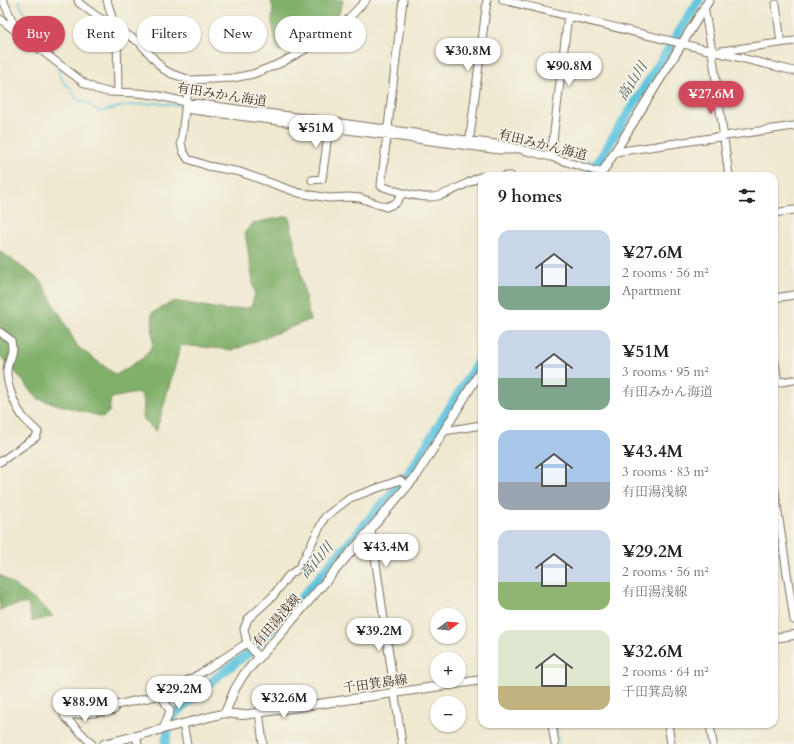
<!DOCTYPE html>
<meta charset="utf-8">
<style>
:root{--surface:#fff;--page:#f2f2f2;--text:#202124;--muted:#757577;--accent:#d1495b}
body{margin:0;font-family:Cardo,"Noto Serif JP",serif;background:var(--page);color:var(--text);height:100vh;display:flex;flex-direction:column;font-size:15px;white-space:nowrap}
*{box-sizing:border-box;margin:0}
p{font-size:13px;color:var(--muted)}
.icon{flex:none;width:22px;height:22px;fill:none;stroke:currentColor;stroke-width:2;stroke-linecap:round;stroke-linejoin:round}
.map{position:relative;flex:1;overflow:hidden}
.drawer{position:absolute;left:478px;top:172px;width:300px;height:556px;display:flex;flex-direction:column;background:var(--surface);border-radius:12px;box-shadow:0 1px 3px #0004}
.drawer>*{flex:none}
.hud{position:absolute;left:12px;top:16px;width:380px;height:36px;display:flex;gap:8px}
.needle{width:26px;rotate:74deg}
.tools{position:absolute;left:430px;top:608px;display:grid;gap:8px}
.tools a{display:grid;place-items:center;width:36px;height:36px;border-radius:50%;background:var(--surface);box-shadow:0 1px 3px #0004;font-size:20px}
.price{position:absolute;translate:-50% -34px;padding:0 9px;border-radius:14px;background:#fff;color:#222;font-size:13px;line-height:26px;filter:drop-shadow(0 1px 2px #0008)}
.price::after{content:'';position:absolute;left:50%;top:24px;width:12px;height:9px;margin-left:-6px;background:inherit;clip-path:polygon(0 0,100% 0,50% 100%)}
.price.selected{background:var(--accent);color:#fff}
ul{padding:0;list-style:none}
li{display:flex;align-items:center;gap:12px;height:100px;padding:0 20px}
li span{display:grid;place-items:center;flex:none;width:112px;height:80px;border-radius:12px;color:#555}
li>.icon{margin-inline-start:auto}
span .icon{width:48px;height:48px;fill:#fffc;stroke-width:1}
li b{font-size:17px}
h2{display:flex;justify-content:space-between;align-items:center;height:48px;padding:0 20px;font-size:17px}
.pill{padding:0 14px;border-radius:18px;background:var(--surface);box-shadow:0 1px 3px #0004;font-size:14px;line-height:36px}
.pill.selected{background:var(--accent);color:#fff}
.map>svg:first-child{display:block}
</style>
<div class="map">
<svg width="794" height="744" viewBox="0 0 794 744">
<rect width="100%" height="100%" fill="#f7f3e8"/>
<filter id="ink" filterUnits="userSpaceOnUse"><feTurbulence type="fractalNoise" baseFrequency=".025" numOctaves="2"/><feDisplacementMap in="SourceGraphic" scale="8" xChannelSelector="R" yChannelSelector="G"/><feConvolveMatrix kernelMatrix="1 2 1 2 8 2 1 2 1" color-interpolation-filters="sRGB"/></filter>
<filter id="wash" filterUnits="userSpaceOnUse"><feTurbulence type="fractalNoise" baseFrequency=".012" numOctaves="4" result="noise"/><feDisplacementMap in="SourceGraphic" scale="16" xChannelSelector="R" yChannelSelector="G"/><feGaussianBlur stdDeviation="0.9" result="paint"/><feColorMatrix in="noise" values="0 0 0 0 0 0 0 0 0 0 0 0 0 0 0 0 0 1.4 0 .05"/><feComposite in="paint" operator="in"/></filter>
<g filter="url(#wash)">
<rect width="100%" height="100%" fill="#efe9d0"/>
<path fill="#80b06a" stroke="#5e6d44" d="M271,0H343V1L339,13L308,36V27L281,52L277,51L272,22L273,9Z
M289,216L310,320L233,350L181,345L156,432L143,418L144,400L139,393L126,395L111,398L109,412L103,417L38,399L18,375L0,356V251L41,281L78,347L116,375L143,358L153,345L152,313L174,301L226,310L251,307L255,294L245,232L253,223Z
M0,575L40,604L53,616L32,622L28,603L3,608L0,611Z"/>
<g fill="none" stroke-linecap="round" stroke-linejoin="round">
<path stroke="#61c5df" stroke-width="1.5" d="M19,0L29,26L38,41L55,55
M58,69L63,82L68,86L78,100L88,103L99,112L124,106L155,103L183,106
M559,154L598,162
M556,724L559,744"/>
<path stroke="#61c5df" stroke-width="9" d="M589,176L699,0
M165,744L170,723L175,714L218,676L250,652L258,642L292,609L409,473L482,355"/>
</g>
</g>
<g filter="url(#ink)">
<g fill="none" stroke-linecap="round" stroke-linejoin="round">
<g stroke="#7a6d5c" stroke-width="9">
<path id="minor" d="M3,0L14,25V30
M78,0L79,3L95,15L139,42L163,69L172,74L191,80L233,78L253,74L281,63L336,32L366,0
M107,0L117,35L118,92
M403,0L381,186C395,191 422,200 438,196C453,192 466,183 480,177H482
M503,0L794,71
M776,4L781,43
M704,7L712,51L729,176
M0,19L84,83L96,89L108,92L138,93L155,95L186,102L503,145L551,157L602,173
M721,51L794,41
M191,80L186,102L181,143L183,151L188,159L208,166L240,172L299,193L329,198L348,197L360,198L386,207L396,203L402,194
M185,109L500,150H512
M469,145L487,0
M615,152L794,126
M551,157L568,15
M505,176H511
M312,180L322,179L329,128
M774,213L794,210
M774,298L794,295
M0,332L11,340C14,356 8,357 7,370C6,384 15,406 23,417C27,422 33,427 38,432L36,437L0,462
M774,358L778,382
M774,383L794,380
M444,431L482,425
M774,486L794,620
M371,529L402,744
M259,658L247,643L244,629L248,619L273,596L288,576L299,568L325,517L350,498L400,480L408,486
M161,695L170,711L163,729
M259,712L263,744
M64,716L111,711L114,710L116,705L161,695L201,673L247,643
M64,716L92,744
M183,724L187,744
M552,724L555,744
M668,724L671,744
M710,724L713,744
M136,736L138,744"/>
</g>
<g stroke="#7a6d5c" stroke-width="10">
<path id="major" d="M600,176L709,0
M774,638L794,635
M225,713L235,689L244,674L278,637L417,475L482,369
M104,744L225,713L243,715L482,680"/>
</g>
<use href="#minor" stroke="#fff" stroke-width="7"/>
<use href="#major" stroke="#fff" stroke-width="8"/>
</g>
</g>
<g text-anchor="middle" stroke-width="3.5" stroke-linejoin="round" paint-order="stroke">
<g font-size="13" fill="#3b2a1e" stroke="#f7f3e8">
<text transform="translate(222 94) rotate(9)" y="5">有田みかん海道</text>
<text transform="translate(543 144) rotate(14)" y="5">有田みかん海道</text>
<text transform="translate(276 620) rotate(-49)" y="5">有田湯浅線</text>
<text transform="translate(375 683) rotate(-8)" y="5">千田箕島線</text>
</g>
<g font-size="14" font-style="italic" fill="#465858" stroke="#f7f3e8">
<text transform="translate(632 81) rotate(-58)" y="5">高山川</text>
<text transform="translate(316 560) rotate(-49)" y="5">高山川</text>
</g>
</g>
</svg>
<div class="tools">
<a><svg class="needle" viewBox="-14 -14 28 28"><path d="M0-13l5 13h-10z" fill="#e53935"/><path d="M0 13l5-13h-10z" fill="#757577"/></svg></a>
<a>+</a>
<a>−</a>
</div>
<b class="price" style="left:468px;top:72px">¥30.8M</b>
<b class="price" style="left:569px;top:87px">¥90.8M</b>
<b class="price selected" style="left:711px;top:115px">¥27.6M</b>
<b class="price" style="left:316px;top:149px">¥51M</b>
<b class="price" style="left:386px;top:568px">¥43.4M</b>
<b class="price" style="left:379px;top:652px">¥39.2M</b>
<b class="price" style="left:179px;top:710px">¥29.2M</b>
<b class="price" style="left:284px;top:719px">¥32.6M</b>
<b class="price" style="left:85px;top:723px">¥88.9M</b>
<div class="hud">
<a class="pill selected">Buy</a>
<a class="pill">Rent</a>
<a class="pill">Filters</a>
<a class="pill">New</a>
<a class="pill">Apartment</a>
</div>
<section class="drawer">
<h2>9 homes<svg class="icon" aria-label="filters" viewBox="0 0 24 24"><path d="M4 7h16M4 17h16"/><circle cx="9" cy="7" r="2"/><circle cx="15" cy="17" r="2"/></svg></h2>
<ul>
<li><span style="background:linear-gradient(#c9d6e8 70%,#7fa58c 0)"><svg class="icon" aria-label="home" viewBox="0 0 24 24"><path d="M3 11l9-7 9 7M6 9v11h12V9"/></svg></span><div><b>¥27.6M</b><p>2 rooms · 56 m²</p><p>Apartment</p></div></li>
<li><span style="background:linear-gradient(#c9d6e8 60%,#7fa58c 0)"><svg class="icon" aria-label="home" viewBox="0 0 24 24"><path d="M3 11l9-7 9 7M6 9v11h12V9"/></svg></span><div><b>¥51M</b><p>3 rooms · 95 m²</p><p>有田みかん海道</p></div></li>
<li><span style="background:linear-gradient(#a9c7e8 65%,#9aa5b1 0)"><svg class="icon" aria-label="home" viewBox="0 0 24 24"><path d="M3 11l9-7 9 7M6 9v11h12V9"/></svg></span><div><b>¥43.4M</b><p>3 rooms · 83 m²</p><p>有田湯浅線</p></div></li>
<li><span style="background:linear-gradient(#c9d6e8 65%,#8fb573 0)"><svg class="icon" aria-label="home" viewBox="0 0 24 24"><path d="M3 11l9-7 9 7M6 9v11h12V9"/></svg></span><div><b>¥29.2M</b><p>2 rooms · 56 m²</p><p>有田湯浅線</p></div></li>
<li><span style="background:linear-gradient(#dfe7d0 70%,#c2b280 0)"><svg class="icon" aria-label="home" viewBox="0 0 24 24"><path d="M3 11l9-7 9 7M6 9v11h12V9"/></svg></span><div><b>¥32.6M</b><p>2 rooms · 64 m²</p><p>千田箕島線</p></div></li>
</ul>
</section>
</div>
